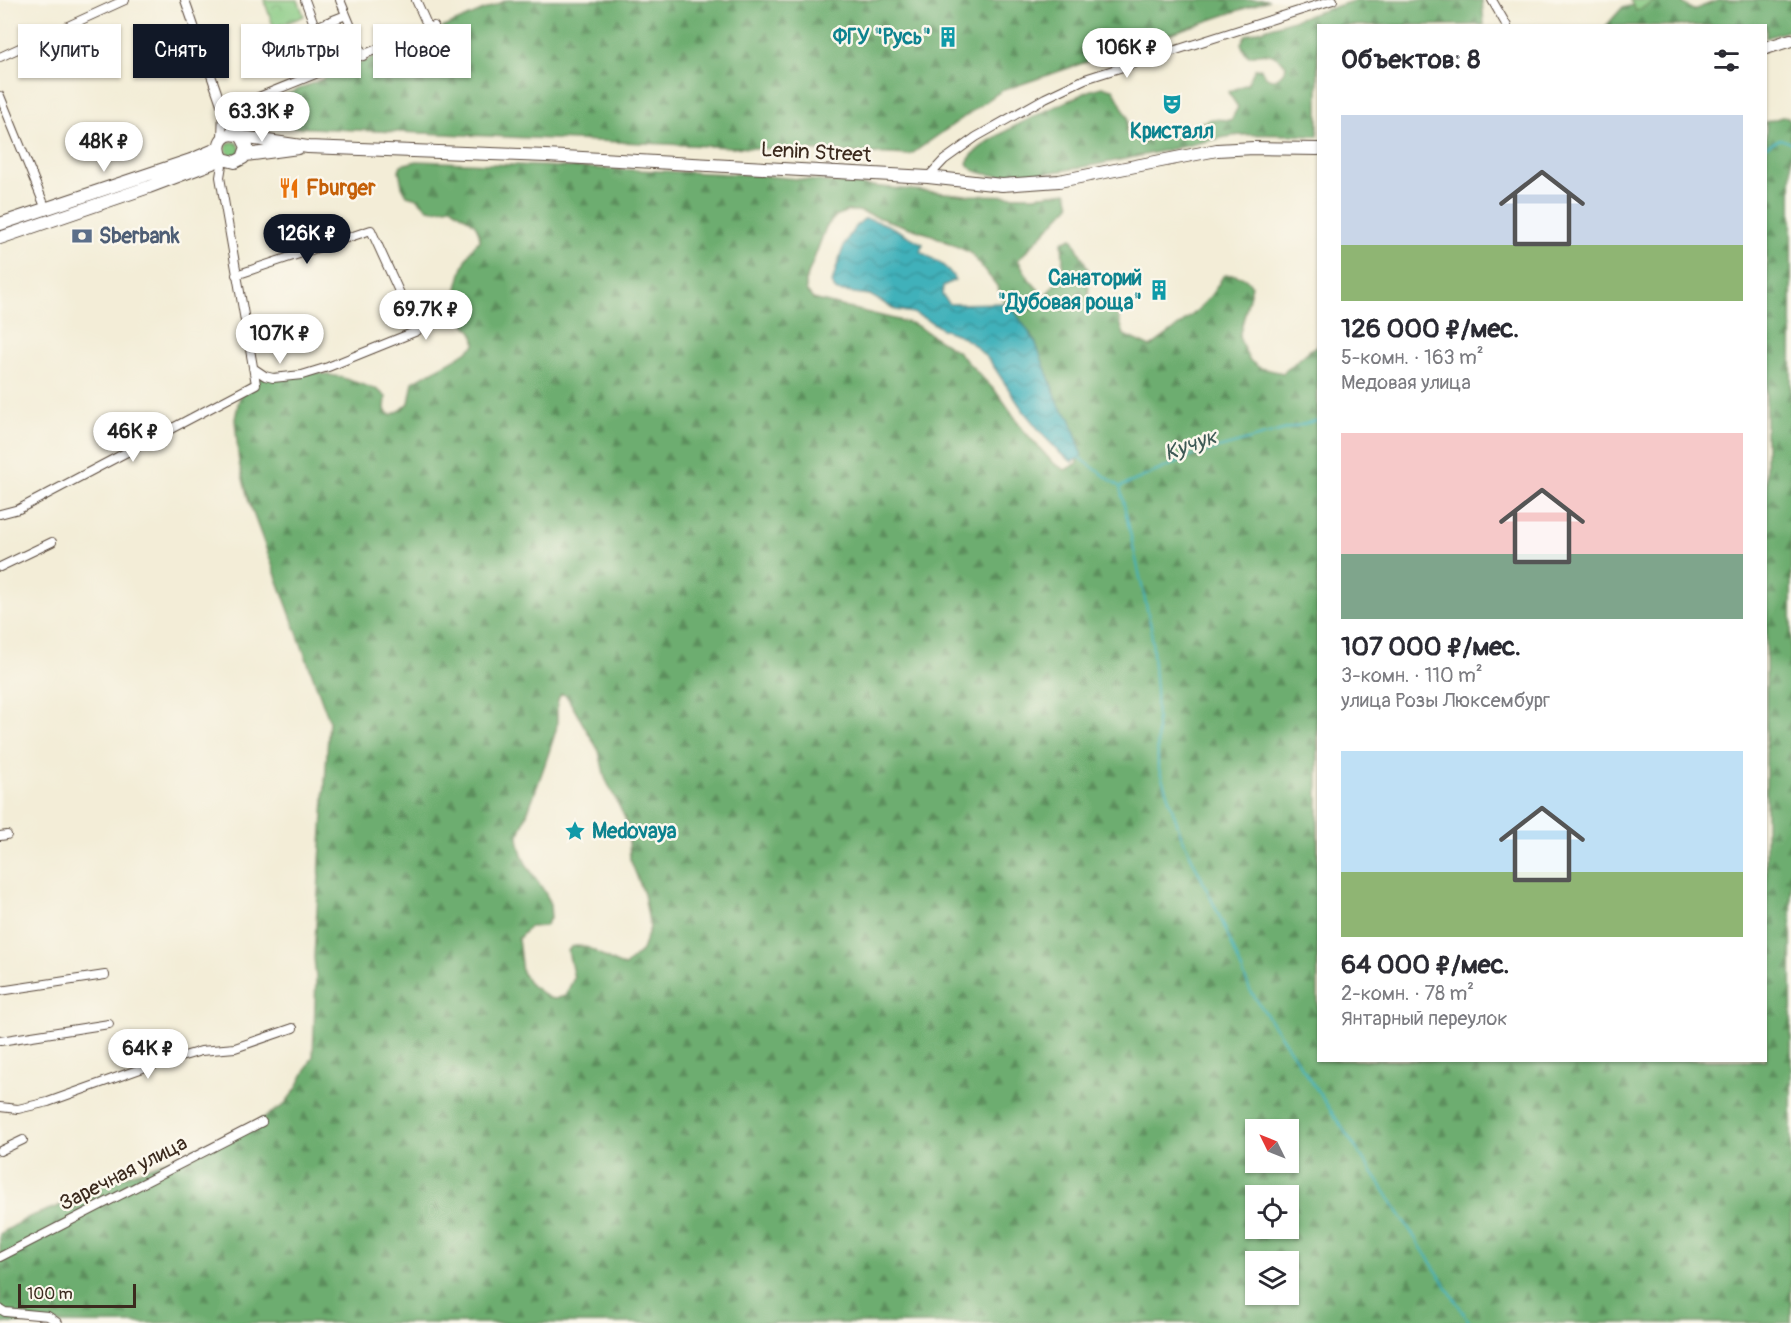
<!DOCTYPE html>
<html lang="ru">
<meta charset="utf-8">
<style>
:root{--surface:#fff;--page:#f2f2f3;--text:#2b2b33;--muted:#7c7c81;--accent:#111827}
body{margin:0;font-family:Pangolin,sans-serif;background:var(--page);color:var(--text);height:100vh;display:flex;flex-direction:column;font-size:22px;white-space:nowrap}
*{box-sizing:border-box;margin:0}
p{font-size:20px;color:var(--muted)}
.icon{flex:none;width:33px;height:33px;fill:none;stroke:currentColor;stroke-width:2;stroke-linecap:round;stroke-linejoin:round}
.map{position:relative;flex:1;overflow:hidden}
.side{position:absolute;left:1317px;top:24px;width:450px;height:1038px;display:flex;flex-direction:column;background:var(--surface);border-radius:0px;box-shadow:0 2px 4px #0004}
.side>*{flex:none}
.banner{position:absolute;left:18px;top:24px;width:570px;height:54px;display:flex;gap:12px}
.needle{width:39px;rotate:313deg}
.buttons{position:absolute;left:1245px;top:1119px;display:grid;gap:12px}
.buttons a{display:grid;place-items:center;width:54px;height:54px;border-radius:0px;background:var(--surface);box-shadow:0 2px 4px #0004;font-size:30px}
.scale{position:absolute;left:18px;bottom:15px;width:118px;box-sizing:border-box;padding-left:6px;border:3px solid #3b2a1e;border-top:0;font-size:16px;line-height:21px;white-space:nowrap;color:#3b2a1e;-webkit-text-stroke:4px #fbf7ec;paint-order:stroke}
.price{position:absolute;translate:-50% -51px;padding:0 14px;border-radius:21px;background:#fff;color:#222;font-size:20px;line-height:39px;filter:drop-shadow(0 2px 3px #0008)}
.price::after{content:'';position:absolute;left:50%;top:36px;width:18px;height:14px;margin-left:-9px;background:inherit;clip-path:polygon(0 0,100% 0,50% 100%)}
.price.on{background:var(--accent);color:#fff}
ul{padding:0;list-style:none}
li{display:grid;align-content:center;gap:12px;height:318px;padding:0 24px}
li span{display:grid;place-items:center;height:186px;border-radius:0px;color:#555}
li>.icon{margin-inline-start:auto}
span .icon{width:108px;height:108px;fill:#fffc;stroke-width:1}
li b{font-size:26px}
h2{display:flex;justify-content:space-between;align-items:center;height:72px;padding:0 24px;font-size:26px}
.tag{padding:0 21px;border-radius:0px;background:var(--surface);box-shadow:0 2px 4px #0004;font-size:21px;line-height:54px}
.tag.on{background:var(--accent);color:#fff}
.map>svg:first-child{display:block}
</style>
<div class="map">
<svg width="1791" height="1323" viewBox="0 0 1791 1323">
<defs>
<pattern id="grass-tufts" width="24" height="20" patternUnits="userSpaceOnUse" patternTransform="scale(1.5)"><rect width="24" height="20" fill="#87c982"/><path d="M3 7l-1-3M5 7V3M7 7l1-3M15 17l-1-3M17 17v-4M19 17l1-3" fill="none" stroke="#70a36a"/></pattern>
<pattern id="forest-firs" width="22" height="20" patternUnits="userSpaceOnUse" patternTransform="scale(1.5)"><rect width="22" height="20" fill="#6dad70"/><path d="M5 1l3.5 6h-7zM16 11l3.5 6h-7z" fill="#5b8d5b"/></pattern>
<pattern id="park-crowns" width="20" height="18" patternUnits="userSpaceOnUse" patternTransform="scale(1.5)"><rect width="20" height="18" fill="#87c982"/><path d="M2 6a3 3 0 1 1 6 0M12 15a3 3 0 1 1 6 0" fill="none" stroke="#70a36a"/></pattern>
<pattern id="water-waves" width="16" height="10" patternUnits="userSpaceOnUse" patternTransform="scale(1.5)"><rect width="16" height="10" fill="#41b1ba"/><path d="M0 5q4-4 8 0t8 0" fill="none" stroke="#389097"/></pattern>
</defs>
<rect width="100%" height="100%" fill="#fbf7ec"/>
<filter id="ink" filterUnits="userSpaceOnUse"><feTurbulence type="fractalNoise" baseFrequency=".0167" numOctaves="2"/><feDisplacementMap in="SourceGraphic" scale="12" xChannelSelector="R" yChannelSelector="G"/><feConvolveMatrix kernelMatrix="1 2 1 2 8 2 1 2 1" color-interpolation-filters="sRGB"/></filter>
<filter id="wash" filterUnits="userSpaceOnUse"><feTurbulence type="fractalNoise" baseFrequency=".008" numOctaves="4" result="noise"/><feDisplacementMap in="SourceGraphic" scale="24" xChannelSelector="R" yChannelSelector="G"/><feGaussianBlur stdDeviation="1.35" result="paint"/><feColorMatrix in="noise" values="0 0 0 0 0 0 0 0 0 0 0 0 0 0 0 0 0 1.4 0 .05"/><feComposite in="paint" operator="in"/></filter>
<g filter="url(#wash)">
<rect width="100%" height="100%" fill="#f3edd7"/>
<path fill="url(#grass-tufts)" stroke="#617a50" stroke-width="1.5" d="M226 149a7 7 0 1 1 14 0a7 7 0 1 1-14 0Z"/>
<path fill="url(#forest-firs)" stroke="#546c47" stroke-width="1.5" fill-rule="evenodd" d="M507,0H1269L1001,91L910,155L287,127L272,122L275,108L285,95Z
M1356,0H1482L1484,25L1318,26V136C1289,135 1261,133 1232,136C1196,141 981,201 967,163C977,138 1065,103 1091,90L1102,87L1113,89L1128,118L1126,134L1135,140L1168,134L1211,119L1231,120L1238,107L1228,92L1247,84L1255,69L1260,68C1262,71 1264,75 1267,77C1276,83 1285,73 1286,65C1273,53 1267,51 1249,56L1245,53L1241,43L1246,35Z
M1652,0H1682L1684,4L1693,10L1719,0H1791V30L1766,38V26H1606L1622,8Z
M1782,117H1788L1791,121V1323H0V1234L29,1217L67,1203L99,1185L145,1169L255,1123L283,1106L296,1089L313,1056L316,979L314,957L329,720L249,502L239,463L235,419L239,400L243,390L259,376L275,373L314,372L340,377L378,390L386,397L385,409L387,413L391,415L401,410L409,403L413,382C433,369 457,361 475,345C477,331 463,325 457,313C450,300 466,247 480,241C479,219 466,220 451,207L434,210L428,209L417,198L407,195L402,186L399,170L401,165L417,161L756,175L966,195L1034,196L1067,192L1070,205L1018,260L1029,279L1044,296C1065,276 1064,269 1062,242L1072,238L1088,269L1089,304L1115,306L1124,335L1150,347C1178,327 1208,307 1223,276C1234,273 1245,276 1252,286L1239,337L1249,360L1260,368L1283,373L1310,350L1318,346V1060H1766V122ZM847,211H858L932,235L971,253L997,286L1024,344L1078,453V463L1065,470L1053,463L1024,431L1000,396L957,351L914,324L813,299L806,291V280L826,227L836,216ZM561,694L566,695L599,751L605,778L624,816L628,826L630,859L644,894L650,928L642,950L625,966C606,963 591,941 571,947L568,951L574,978L565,996L555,999L549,998L531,985L522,972L518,939L529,927L545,926L551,917C550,911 551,903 548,898C536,874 521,867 518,837C532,801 545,767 556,730C559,718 554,703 561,694ZM1256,1130H1288V1162H1256ZM1256,1196H1288V1228H1256ZM1256,1262H1288V1294H1256Z"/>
<path fill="url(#park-crowns)" stroke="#617a50" stroke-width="1.5" d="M264,0H298L304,16L274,28Z"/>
<path fill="#87c982" stroke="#617a50" stroke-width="1.5" d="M1630,0H1657L1636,11Z"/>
<path fill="url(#water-waves)" stroke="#3e6e6c" stroke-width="1.5" d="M864,219C885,220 905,235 923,244L920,251C933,260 948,265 955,280L943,286L942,295L950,304L1006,303L1011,306L1035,341L1060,407L1070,418L1082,454L1080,458L1072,462L1061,454L1044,436L1022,409L990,361L974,345L959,335L942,329L928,320L913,313L896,310L870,295L837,291L834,288L832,283C839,260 844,234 864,219Z"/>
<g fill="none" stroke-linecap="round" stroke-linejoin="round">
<path stroke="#41b1ba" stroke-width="2" d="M1766,146L1780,139L1791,143
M1080,458L1120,487L1194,455L1318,420
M1120,487L1151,627L1156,691L1158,766L1181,835L1225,928L1250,990L1382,1187L1470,1323"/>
</g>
</g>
<g filter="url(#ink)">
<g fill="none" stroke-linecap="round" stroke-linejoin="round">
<g stroke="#57473a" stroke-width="10">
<path id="street" d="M185,0L222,107L235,134
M305,0L315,27
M340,0L363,56
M416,0L429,29
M1492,0L1507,26
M269,29L275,43L346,15
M0,57L125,0
M0,96L46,209
M224,111L434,26
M222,138L223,110
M928,177L944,160L976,137L1045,98L1085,79L1333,0
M236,275L371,230L417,331L328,367L302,375L273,378L265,376L253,368
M0,514L19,509L256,384L220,177L223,159
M0,567L52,542
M0,836L7,835
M0,991L105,975
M0,1041L109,1024
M0,1107L18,1109L48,1102L143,1068L201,1051L235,1048L293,1028
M0,1151L23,1140
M0,1257L262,1122
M0,1309L5,1312L48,1316L58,1323"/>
</g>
<g stroke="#57473a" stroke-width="14">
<path id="secondary" d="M1766,48L1791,40
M242,137L247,147L243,158L235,162L223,159C213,143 226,128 242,137L308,147L546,156L928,177L1002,185L1059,181L1217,150L1254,148L1318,149
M246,155L298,148
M0,224L191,160L219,148
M0,238L149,187L223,159"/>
</g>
<use href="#street" stroke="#fff" stroke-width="8"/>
<use href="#secondary" stroke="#fff" stroke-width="12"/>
</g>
</g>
<defs>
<g id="building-bare" transform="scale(1.62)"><path d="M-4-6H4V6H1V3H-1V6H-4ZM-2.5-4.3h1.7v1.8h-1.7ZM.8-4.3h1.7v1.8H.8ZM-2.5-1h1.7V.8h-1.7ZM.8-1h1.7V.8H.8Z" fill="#0f9aa8" stroke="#fbf7ec" stroke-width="2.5" paint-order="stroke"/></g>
<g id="theatre-bare" transform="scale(1.62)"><path d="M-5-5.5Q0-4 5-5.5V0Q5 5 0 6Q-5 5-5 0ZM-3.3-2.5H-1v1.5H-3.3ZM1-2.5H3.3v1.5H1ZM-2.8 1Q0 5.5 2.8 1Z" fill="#0f9aa8" stroke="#fbf7ec" stroke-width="2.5" paint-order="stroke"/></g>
<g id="restaurant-bare" transform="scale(1.62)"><path d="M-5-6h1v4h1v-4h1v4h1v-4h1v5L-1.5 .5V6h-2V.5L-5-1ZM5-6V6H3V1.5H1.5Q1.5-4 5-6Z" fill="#e8710a" stroke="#fbf7ec" stroke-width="2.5" paint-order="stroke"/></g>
<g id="bank-bare" transform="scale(1.62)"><path d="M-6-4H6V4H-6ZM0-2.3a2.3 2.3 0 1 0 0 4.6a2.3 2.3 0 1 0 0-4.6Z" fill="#5c6f8a" stroke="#fbf7ec" stroke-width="2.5" paint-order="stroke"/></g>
<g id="sight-bare" transform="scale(1.62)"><path d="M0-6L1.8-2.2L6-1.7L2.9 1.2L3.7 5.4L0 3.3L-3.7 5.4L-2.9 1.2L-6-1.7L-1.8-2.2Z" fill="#0f9aa8" stroke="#fbf7ec" stroke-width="2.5" paint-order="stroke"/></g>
</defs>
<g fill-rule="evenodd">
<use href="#building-bare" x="948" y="37"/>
<use href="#theatre-bare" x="1172" y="104"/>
<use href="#restaurant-bare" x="289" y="188"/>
<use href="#bank-bare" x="82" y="236"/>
<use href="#building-bare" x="1159" y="290"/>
<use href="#sight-bare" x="575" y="831"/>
</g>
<g text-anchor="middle" stroke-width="5" stroke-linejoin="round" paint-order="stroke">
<g font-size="21" font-weight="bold" fill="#0d838f" stroke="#fbf7ec" text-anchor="end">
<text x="931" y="44">ФГУ "Русь"</text>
<text x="1172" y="138" text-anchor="middle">Кристалл</text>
<text x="1142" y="285">Санаторий<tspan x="1142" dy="24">"Дубовая роща"</tspan></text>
<text x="592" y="838" text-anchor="start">Medovaya</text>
</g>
<g font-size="21" fill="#3b2a1e" stroke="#fbf7ec">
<text transform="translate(816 152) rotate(3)" y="7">Lenin Street</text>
<text transform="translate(123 1173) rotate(-27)" y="7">Заречная улица</text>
</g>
<g font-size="21" font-weight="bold" fill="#c56008" stroke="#fbf7ec" text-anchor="start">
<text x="306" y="195">Fburger</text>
</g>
<g font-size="21" font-weight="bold" fill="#4e5e75" stroke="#fbf7ec" text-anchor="start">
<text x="99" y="243">Sberbank</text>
</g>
<g font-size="22" font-style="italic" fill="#3d5955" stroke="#fbf7ec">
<text transform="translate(1190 444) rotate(-20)" y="8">Кучук</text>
</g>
</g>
</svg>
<div class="buttons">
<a><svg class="needle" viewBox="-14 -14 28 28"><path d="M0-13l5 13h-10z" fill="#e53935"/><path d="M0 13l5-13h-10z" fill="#7c7c81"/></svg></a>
<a><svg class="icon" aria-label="locate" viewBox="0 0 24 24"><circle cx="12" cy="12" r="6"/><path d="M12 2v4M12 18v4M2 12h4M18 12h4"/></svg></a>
<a><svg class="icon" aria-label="layers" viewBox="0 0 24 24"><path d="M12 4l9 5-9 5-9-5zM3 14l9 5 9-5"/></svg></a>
</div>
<div class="scale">100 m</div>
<b class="price" style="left:1127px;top:79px">106K ₽</b>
<b class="price" style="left:262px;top:143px">63.3K ₽</b>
<b class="price" style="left:104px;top:173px">48K ₽</b>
<b class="price on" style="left:307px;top:265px">126K ₽</b>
<b class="price" style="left:426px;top:341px">69.7K ₽</b>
<b class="price" style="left:280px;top:365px">107K ₽</b>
<b class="price" style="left:133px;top:463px">46K ₽</b>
<b class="price" style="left:148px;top:1080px">64K ₽</b>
<div class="banner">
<a class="tag">Купить</a>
<a class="tag on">Снять</a>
<a class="tag">Фильтры</a>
<a class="tag">Новое</a>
</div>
<section class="side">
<h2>Объектов: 8<svg class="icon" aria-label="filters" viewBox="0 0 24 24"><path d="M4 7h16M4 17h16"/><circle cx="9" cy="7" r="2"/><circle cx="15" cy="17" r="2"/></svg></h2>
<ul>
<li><span style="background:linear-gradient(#c9d6e8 70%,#8fb573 0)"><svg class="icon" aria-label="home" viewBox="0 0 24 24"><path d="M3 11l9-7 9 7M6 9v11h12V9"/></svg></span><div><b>126 000 ₽/мес.</b><p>5-комн. · 163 m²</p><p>Медовая улица</p></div></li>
<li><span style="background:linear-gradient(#f6c9c9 65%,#7fa58c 0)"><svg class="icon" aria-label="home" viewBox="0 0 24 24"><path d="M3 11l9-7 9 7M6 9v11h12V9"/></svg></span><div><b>107 000 ₽/мес.</b><p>3-комн. · 110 m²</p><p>улица Розы Люксембург</p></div></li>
<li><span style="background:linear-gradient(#bfe0f5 65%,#8fb573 0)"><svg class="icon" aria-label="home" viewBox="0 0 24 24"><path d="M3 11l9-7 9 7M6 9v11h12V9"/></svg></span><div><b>64 000 ₽/мес.</b><p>2-комн. · 78 m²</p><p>Янтарный переулок</p></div></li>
</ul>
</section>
</div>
